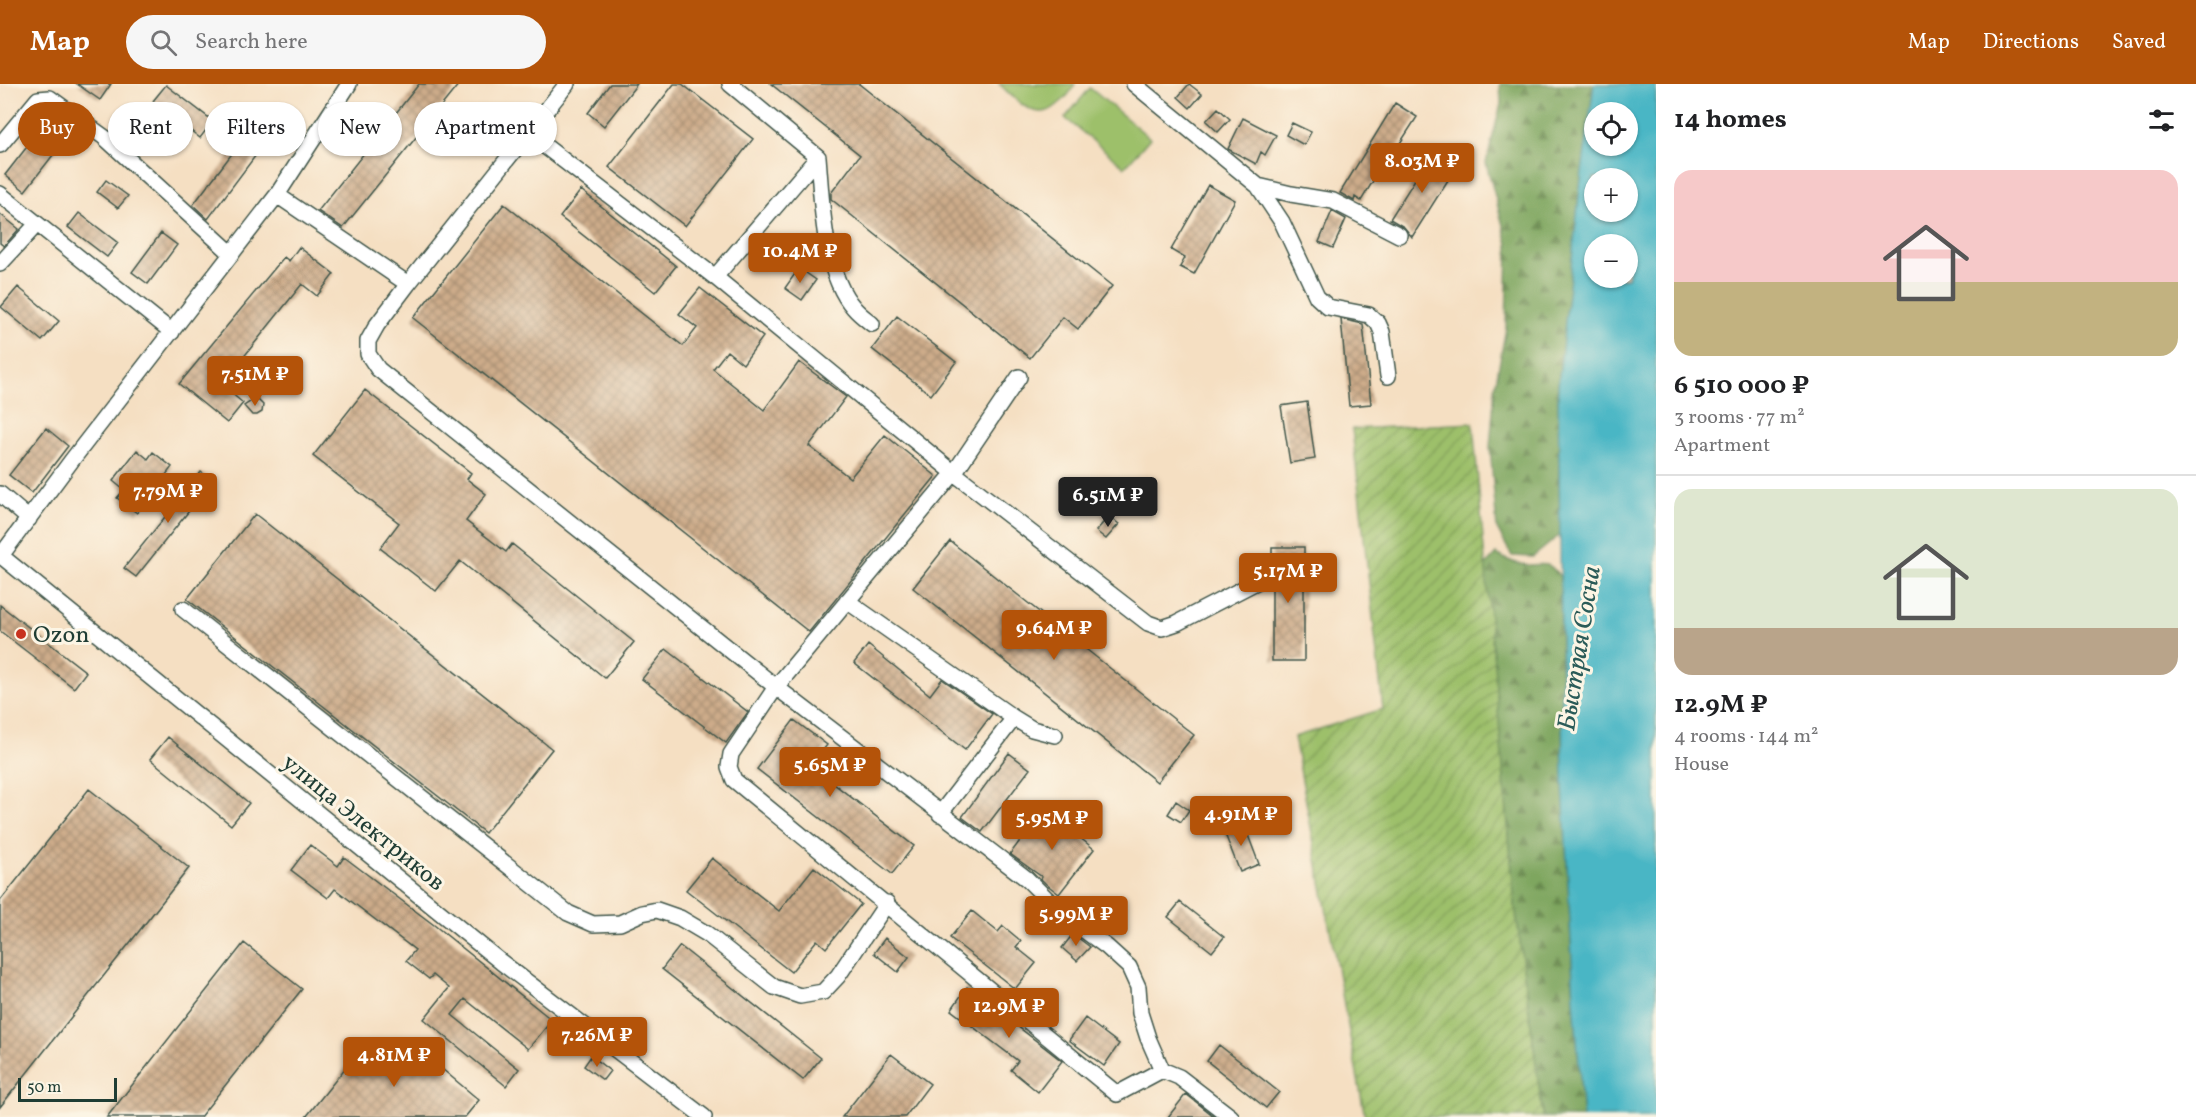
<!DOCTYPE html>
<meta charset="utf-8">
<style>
:root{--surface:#fff;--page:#f6f6f6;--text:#202124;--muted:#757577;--line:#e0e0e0;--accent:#b45309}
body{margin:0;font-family:Vollkorn,serif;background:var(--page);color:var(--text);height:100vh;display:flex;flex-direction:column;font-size:22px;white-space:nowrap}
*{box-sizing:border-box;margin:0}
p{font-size:20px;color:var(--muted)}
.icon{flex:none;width:33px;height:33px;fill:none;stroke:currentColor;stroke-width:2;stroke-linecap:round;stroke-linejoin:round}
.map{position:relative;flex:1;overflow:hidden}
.sheet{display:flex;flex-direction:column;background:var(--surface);width:540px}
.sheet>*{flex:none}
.hud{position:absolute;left:18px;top:18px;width:570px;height:54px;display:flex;gap:12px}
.tools{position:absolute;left:1584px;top:18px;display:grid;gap:12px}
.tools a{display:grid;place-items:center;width:54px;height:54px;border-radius:50%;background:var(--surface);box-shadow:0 2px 4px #0004;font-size:30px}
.scale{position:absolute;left:18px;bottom:15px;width:99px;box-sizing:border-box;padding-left:6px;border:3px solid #1f3d34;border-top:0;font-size:16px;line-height:21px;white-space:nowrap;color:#1f3d34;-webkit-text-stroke:4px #fcf5e5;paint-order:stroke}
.price{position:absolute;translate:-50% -51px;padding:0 14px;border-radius:6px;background:var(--accent);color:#fff;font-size:20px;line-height:39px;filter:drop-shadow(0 2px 3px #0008)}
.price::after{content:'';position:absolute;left:50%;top:36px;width:18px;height:14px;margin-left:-9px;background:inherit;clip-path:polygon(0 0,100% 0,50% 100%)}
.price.on{background:#222;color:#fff}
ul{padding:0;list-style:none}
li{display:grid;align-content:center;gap:12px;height:318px;padding:0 18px}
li+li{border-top:2px solid var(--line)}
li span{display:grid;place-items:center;height:186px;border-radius:18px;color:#555}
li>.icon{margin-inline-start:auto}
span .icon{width:108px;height:108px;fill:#fffc;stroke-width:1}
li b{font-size:26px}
h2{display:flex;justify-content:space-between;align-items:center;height:72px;padding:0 18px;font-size:26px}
.chip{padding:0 21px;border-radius:27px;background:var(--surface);box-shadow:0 2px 4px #0004;font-size:21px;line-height:54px}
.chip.on{background:var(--accent);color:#fff}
header{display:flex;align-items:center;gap:36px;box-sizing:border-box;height:84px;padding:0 30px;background:var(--accent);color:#fff}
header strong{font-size:28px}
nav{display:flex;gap:33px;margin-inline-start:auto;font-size:21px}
.search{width:420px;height:54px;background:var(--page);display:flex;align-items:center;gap:15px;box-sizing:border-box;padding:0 21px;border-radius:33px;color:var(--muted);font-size:22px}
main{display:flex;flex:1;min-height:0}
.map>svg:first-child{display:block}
</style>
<header>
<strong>Map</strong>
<div class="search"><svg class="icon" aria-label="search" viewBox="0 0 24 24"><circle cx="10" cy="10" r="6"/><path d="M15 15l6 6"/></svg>Search here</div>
<nav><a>Map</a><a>Directions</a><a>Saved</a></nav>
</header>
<main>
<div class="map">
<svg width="1656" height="1033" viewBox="0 0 1656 1033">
<defs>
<pattern id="forest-firs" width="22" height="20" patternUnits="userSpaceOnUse" patternTransform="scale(1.5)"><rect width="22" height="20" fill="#7ea65e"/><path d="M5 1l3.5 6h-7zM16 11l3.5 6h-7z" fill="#67884e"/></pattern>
<pattern id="garden-furrows" width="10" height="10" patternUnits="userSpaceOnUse" patternTransform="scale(1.5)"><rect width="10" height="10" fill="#9dc06a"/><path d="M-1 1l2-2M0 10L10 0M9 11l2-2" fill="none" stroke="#7f9d58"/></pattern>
<pattern id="building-cross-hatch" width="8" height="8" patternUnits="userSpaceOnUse" patternTransform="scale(1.5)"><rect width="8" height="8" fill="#cdac8a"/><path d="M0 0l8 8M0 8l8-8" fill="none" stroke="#a68d72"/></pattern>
</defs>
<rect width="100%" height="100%" fill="#fcf5e5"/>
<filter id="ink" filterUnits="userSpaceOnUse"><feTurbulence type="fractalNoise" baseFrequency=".0167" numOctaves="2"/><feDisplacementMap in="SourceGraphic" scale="12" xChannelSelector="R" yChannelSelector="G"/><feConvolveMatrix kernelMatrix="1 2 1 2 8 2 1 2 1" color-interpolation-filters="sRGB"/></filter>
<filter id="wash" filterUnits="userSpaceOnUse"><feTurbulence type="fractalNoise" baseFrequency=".008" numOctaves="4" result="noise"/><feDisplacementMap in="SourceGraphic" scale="24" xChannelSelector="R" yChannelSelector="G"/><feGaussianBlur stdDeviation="1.35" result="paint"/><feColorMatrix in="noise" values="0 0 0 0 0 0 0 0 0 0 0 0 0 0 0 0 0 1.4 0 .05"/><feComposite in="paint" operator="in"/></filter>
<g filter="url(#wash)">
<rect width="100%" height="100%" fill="#f5dfc2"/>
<path fill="url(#forest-firs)" stroke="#4e7249" stroke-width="1.5" d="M1500,0H1594L1580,103L1558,302L1560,451L1533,473L1512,472L1497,445L1490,363L1495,303L1506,244L1508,160L1486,79L1501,20Z
M1496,470C1505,475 1517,481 1528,481C1546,481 1548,476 1560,493L1563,701L1574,915L1583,1033H1543L1515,822L1485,482Z"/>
<path fill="url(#garden-furrows)" stroke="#5e7e4f" stroke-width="1.5" d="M1473,339L1515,822L1543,1033H1365L1294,653L1383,625L1352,345Z"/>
<path fill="#9dc06a" stroke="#5e7e4f" stroke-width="1.5" d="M999,0H1075C1071,9 1064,16 1056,22C1035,40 1015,14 999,0Z
M1090,4L1150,54L1125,83L1065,34Z"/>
<path fill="#49b6c5" stroke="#347a7c" stroke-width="1.5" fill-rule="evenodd" d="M1594,0H1656V1033H1583L1574,915L1563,701L1558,302L1580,103ZM1594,28H1628V62H1594ZM1594,94H1628V128H1594ZM1594,160H1628V194H1594Z"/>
<g id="blocks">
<path fill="url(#building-cross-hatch)" d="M77,0H111L100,16Z
M419,0H459L343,144L318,127Z
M610,0H637L604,42L588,29Z
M674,0H682L753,55L685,142L609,83Z
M771,0H859L1112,202L1078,245L1063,233L1030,274L831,115V109L860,71Z
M1189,0L1202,10L1190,24L1178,13Z
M166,1L213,37L200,54L153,17Z
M1395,19L1417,33L1384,84L1382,82L1361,117L1355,113L1354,117L1340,109Z
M1218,24L1230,35L1218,48L1206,37Z
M51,32L71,48L25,107L5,91Z
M1243,34L1276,51L1265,71L1261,68L1256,80L1228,65Z
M1292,39L1311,48L1304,61L1286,51Z
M240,59L256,71L208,135L193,121Z
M1431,70L1455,85L1412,153L1404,143L1390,135Z
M106,96L128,112L118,124L97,108Z
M1208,101L1235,116L1194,190L1180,183L1185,174L1171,166Z
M581,106L676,182L655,208L560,133Z
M504,120L683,262L697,244L679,230L700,204L763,253L743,280L727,267L713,285L764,326L799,278L846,313L809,362L850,394L885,351L936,392L809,548L413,234Z
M1332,127L1346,135L1333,164L1319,158Z
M79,129L118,159L107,173L68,143Z
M0,130L19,145L4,162L0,159Z
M161,149L177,161L148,200L132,188Z
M299,163L334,190L317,212L302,200L242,275L246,277L224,303L243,319L227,339L179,300L284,173L289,177Z
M799,184L816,196L802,216L785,204Z
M18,203L59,237L42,257L1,223Z
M897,232L956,278L931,311L872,265Z
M1341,235L1363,240L1371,320L1349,322Z
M365,306L471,389L467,395L486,410L466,437L506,468L512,460L634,558L605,594L460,477L436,507L380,464L399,439L313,372Z
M253,316H258L263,321L262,328L257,331H252L244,322Z
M1307,318L1315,375L1290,379L1281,322Z
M46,344L68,362L32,409L9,391Z
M137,366L148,375L153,368L172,383L137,429L117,414L124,406L113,397Z
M201,388L213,397L136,493L124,484Z
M255,430L552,665L485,749L187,515Z
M1109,432L1119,440L1106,455L1096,447Z
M950,457L1194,651L1157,698L913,504Z
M1272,463H1304V577H1272Z
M0,521L86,588L74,604L0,547Z
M868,561L930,611L942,595L992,630L965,666L854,579Z
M666,565L748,628L726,659L642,595Z
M794,636L827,661L811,682L914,762L892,790L757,685Z
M168,653L249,719L231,741L150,675Z
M1009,669L1030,685L982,748L962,733Z
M89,705L189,784L0,1023V817Z
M1176,717L1189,726L1181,738L1168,730Z
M1044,725L1094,765L1059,810L1046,800L1041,795L1042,793L1010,770Z
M1243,738L1259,780L1240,788L1223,745Z
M310,761L338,782L344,773L434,841L552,936L528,965L465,915L452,931L519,985L506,1002L424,935L449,904L433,891L429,895L406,877L415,866L335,805L328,814L291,786Z
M712,774L779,827L814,783L861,820L826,864L817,856L791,888L686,806Z
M1180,818L1224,853L1212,868L1168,833Z
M972,827L998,848L1003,842L1021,857L1016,863L1036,879L1015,905L950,854Z
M1073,850L1090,863L1077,877L1062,864Z
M885,854L909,873L898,888L874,869Z
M244,859L302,905L200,1033H107Z
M680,862L821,974L803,996L662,885Z
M967,903L1062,977L1038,1008L1011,986L1018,977L951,926Z
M1085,934L1119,960L1104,982L1069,956Z
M404,953L479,1016L465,1033H306L366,958L387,973Z
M1219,961L1279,1008L1266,1024L1207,977Z
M891,970L930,1000L905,1033H842Z
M591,972L610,987L603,996L584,982Z
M1186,1010L1215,1033H1168Z"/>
</g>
</g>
<g filter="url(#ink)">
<use href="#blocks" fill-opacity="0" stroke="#3f5549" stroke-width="1.5"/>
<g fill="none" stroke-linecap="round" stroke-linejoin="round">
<g stroke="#3f5549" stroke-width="18">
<path id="minor" d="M567,0L408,200L377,241L368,257V270L378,285L776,603L1027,795L1062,830L1107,863L1129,883L1138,903L1140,929L1148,954L1162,986
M730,0L818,73C822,119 823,189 854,224C859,230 866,235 872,240
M1134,0L1258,102L1282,138L1317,213L1328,223L1369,231L1378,239L1382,248L1388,292
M528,49L715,193L954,389L1148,539L1162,544L1177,539L1258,497
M0,61L38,15L50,14L104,53L232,170
M1258,102L1291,110L1333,117L1399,151
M0,110L172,248
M277,111L408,200
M0,180L37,140
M715,193L818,73
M1019,293L954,389L776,603L731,670L729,683L734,696L1117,1010L1162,986L1179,993L1231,1033
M0,410L29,435
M0,471L501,878L704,1033
M0,473L72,376L277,111L349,0
M847,517L1014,634L1032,645L1055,651
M183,525L568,829L593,840L620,839L642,829L657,826L680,834L707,850L774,903L800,912L823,908L838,892L887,819
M940,730L1014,634"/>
</g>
<use href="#minor" stroke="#fff" stroke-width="15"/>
</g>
</g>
<circle fill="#c8321e" stroke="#fcf5e5" stroke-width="2" cx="21" cy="550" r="6"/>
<g text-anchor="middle" stroke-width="6" stroke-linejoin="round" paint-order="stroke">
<g font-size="24" fill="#1f3d34" stroke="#fcf5e5" text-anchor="start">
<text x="33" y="558">Ozon</text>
</g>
<g font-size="24" fill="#1f3d34" stroke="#fcf5e5">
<text transform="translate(364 738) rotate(39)" y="8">улица Электриков</text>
</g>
<g font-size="26" font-style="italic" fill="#2a5b58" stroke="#fcf5e5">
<text transform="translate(1578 564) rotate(-81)" y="9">Быстрая Сосна</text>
</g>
</g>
</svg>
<div class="tools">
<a><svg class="icon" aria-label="locate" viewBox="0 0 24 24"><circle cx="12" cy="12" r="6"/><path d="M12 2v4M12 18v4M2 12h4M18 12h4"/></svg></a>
<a>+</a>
<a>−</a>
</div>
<div class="scale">50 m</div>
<b class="price" style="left:1422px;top:110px">8.03M ₽</b>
<b class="price" style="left:800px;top:200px">10.4M ₽</b>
<b class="price" style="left:255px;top:323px">7.51M ₽</b>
<b class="price" style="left:168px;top:440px">7.79M ₽</b>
<b class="price on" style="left:1108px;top:444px">6.51M ₽</b>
<b class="price" style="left:1288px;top:520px">5.17M ₽</b>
<b class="price" style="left:1054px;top:577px">9.64M ₽</b>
<b class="price" style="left:830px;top:714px">5.65M ₽</b>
<b class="price" style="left:1241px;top:763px">4.91M ₽</b>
<b class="price" style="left:1052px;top:767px">5.95M ₽</b>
<b class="price" style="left:1076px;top:863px">5.99M ₽</b>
<b class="price" style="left:1009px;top:955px">12.9M ₽</b>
<b class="price" style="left:597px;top:984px">7.26M ₽</b>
<b class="price" style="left:394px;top:1004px">4.81M ₽</b>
<div class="hud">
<a class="chip on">Buy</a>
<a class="chip">Rent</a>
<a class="chip">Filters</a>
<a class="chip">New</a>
<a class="chip">Apartment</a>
</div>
</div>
<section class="sheet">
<h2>14 homes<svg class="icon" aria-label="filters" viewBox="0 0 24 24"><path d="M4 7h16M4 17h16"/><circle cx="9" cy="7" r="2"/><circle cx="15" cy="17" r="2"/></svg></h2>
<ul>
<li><span style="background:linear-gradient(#f6c9c9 60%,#c2b280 0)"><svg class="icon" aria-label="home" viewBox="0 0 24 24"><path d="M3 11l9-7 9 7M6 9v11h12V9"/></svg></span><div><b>6 510 000 ₽</b><p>3 rooms · 77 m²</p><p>Apartment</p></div></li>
<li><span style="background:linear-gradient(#dfe7d0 75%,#b9a48a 0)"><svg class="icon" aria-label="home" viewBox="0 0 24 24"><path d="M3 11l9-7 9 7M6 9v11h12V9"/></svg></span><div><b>12.9M ₽</b><p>4 rooms · 144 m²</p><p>House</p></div></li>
</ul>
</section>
</main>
